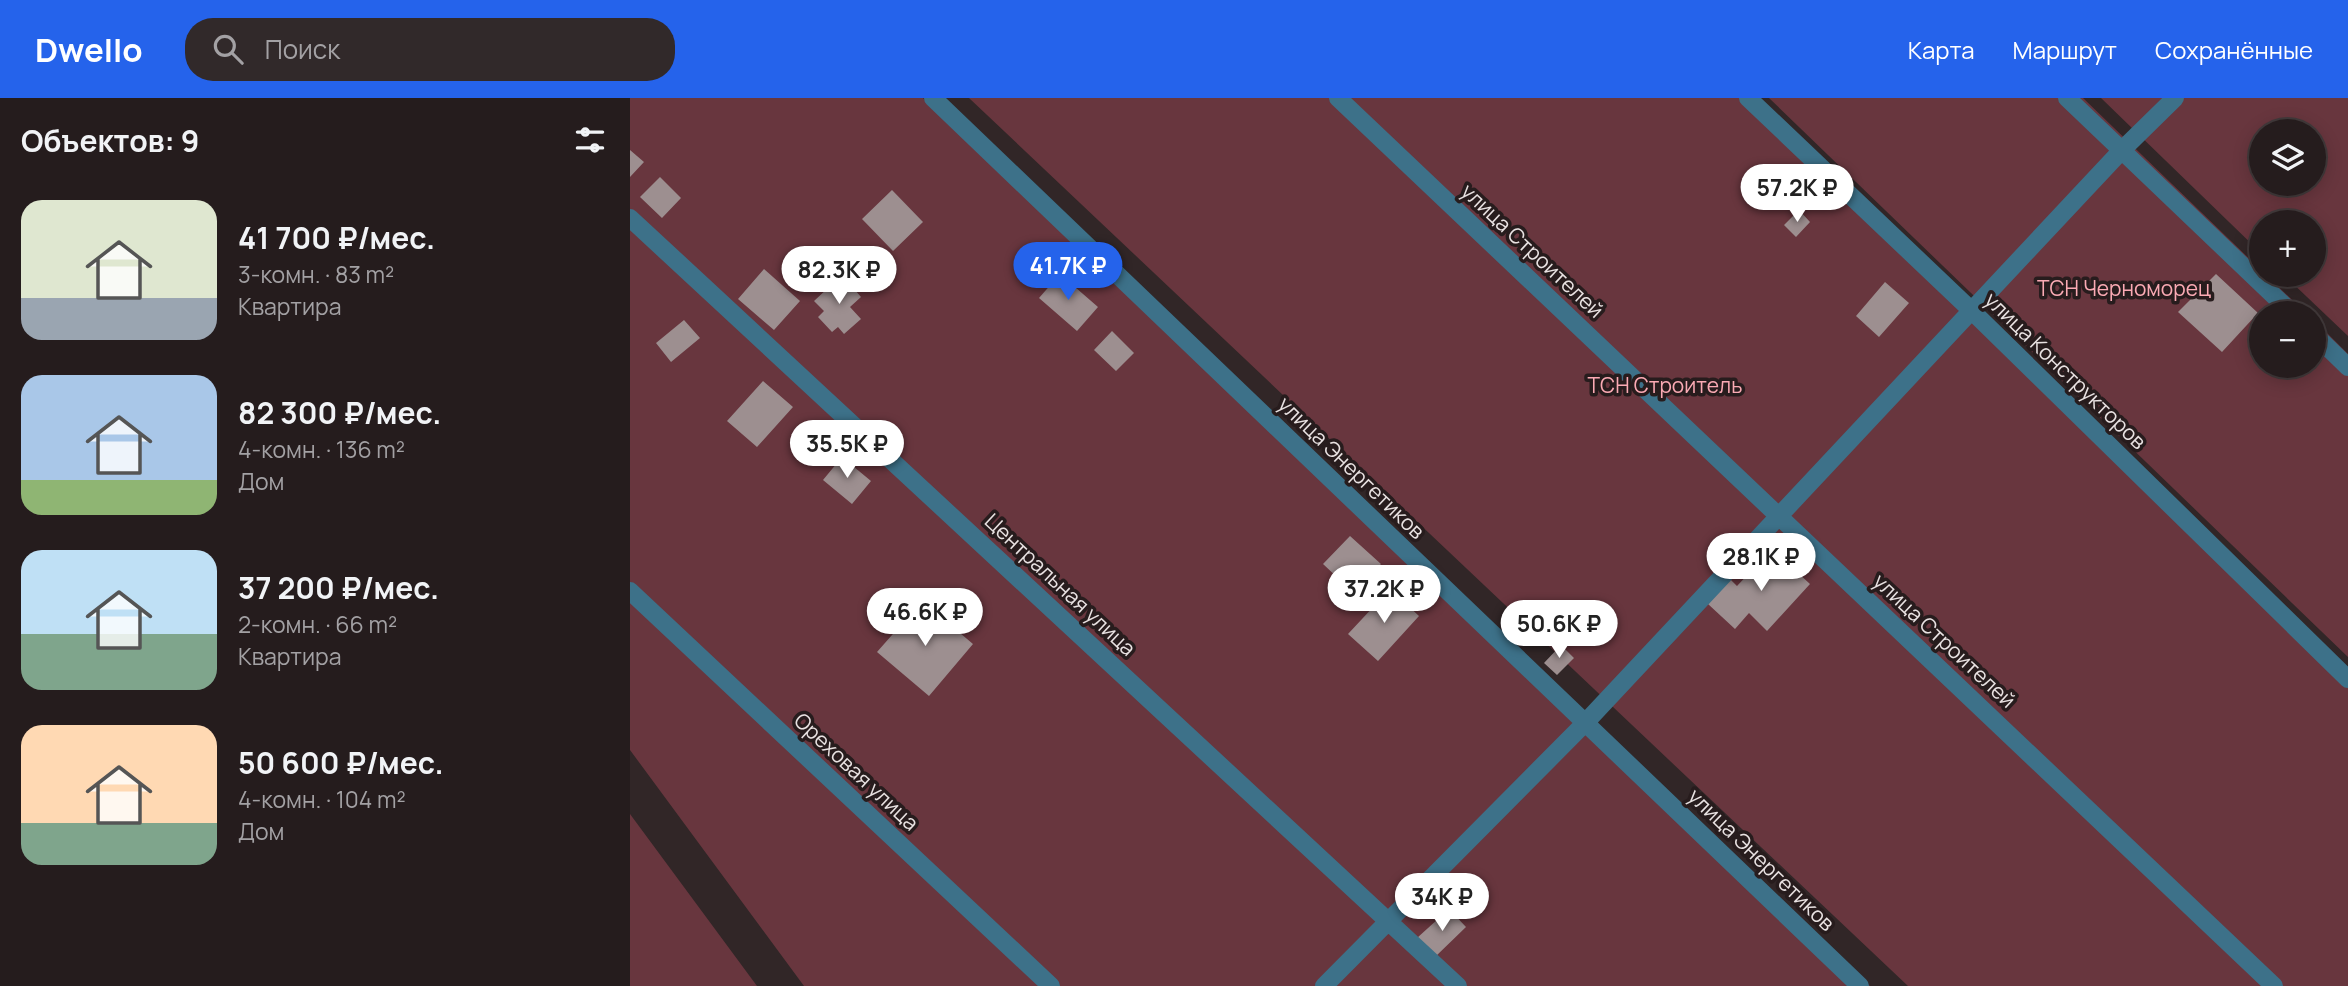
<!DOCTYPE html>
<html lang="ru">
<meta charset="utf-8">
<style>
:root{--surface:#251c1d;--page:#31292a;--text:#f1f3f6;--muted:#a3a1a4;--line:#423a3b;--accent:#2563eb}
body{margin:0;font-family:Manrope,sans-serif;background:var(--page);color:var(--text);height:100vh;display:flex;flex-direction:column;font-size:26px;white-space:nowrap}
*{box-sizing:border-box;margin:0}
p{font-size:23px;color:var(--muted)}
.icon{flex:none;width:38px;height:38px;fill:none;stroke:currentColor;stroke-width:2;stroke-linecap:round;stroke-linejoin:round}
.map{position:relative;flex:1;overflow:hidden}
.details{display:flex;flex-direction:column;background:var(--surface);width:630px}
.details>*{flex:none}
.buttons{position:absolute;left:1619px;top:21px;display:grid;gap:14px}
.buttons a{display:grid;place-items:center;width:77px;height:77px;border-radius:50%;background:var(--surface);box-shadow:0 4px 18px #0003,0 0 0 2px var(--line);font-size:35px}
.price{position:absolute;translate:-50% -60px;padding:0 16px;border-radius:24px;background:#fff;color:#222;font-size:23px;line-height:46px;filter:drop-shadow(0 2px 4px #0008)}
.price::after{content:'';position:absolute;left:50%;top:42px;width:21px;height:16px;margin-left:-10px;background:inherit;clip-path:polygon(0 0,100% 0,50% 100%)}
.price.current{background:var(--accent);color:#fff}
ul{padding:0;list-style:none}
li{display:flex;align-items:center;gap:21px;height:175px;padding:0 21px}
li span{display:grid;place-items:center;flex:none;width:196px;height:140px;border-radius:21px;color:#555}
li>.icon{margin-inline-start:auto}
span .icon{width:84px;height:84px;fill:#fffc;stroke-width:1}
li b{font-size:30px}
h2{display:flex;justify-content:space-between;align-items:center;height:84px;padding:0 21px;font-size:30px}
header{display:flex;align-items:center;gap:42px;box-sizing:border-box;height:98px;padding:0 35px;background:var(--accent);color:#fff}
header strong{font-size:33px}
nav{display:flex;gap:38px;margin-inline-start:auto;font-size:24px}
.search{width:490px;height:63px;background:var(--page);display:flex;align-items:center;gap:18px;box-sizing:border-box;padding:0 24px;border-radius:28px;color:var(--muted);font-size:26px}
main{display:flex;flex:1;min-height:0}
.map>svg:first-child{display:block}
</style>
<header>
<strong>Dwello</strong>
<div class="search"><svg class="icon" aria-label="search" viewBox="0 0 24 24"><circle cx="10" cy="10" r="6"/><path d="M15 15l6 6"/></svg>Поиск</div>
<nav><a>Карта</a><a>Маршрут</a><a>Сохранённые</a></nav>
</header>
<main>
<section class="details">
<h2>Объектов: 9<svg class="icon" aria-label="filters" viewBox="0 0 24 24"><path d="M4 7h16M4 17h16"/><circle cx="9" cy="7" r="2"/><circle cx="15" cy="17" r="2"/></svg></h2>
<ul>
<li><span style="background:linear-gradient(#dfe7d0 70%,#9aa5b1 0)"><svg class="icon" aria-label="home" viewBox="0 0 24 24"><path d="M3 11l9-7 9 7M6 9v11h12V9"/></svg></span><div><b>41 700 ₽/мес.</b><p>3-комн. · 83 m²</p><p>Квартира</p></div></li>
<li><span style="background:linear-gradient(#a9c7e8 75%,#8fb573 0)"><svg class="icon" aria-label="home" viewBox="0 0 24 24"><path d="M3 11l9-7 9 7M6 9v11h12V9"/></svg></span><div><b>82 300 ₽/мес.</b><p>4-комн. · 136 m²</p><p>Дом</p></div></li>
<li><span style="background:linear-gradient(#bfe0f5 60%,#7fa58c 0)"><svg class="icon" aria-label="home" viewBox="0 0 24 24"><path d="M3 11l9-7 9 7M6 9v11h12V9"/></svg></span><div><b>37 200 ₽/мес.</b><p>2-комн. · 66 m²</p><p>Квартира</p></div></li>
<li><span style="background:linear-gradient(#ffd9b3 70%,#7fa58c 0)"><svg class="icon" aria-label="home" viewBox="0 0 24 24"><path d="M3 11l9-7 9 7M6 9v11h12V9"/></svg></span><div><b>50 600 ₽/мес.</b><p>4-комн. · 104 m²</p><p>Дом</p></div></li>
</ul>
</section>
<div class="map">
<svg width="1718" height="888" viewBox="0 0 1718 888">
<rect width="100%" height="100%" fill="#312627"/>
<path fill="#68363e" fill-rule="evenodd" d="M0,0H293L1240,888H174L0,652Z
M339,0H1122L1718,578V888H1278Z
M1139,0H1453L1631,172V177H1636L1676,215H1631V268H1684V222L1718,256V559Z
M1471,0H1718V238L1654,177H1684V124H1631V155ZM1631,33H1684V86H1631Z
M0,716L127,888H0Z"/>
<path fill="#9d8f90" d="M0,52L14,64L0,79Z
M30,79L51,100L32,120L10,99Z
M262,92L293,124L263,153L232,121Z
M1169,112L1180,124L1166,139L1154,127Z
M134,171L170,203L144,232L108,201Z
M430,176L468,209L447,233L409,200Z
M1586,176L1628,215L1592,254L1548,214Z
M212,177L231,199L220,209L231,221L214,236L208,229L202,234L188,219L194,213L184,203Z
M1255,184L1279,205L1249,239L1226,218Z
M54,222L70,240L41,264L26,245Z
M482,233L504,255L486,273L464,252Z
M133,283L163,309L127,349L97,323Z
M212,359L241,383L222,406L193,382Z
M720,438L751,466L724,495L693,466Z
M1142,451L1180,486L1137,533L1119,515L1105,531L1078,506L1100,481L1107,488Z
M760,491L789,518L748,563L718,536Z
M292,503L343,546L299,598L247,554Z
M931,547L944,560L927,577L914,565Z
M819,811L836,829L805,859L787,840Z"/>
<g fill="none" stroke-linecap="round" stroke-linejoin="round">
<path stroke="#3d7189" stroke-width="18" d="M303,0L1230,888
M708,0L1644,888
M1118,0L1342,213L1718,581
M1437,0L1662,215
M0,120L828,888
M1684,236L1718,269
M0,493L421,888
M694,888L955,625L1492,52L1545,0"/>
</g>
<g text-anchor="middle" stroke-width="7" stroke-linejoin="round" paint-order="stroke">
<g font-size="21" fill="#e9e2e2" stroke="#271c1d">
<text transform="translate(902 153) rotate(43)" y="7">улица Строителей</text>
<text transform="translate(1435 273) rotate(44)" y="7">улица Конструкторов</text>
<text transform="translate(721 370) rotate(44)" y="7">улица Энергетиков</text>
<text transform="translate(430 487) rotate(43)" y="7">Центральная улица</text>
<text transform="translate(1314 543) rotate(43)" y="7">улица Строителей</text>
<text transform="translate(226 674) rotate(43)" y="7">Ореховая улица</text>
<text transform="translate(1131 762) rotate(44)" y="7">улица Энергетиков</text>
</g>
<g font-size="21" fill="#fbaab4" stroke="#271c1d">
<text x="1494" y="198">ТСН Черноморец</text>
<text x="1035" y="295">ТСН Строитель</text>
</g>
</g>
</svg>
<div class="buttons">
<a><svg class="icon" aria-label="layers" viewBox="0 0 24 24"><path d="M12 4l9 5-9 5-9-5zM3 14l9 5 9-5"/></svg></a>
<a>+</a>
<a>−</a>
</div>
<b class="price" style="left:1167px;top:126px">57.2K ₽</b>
<b class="price current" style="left:438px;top:204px">41.7K ₽</b>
<b class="price" style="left:209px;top:208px">82.3K ₽</b>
<b class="price" style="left:217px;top:382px">35.5K ₽</b>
<b class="price" style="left:1131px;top:495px">28.1K ₽</b>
<b class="price" style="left:754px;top:527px">37.2K ₽</b>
<b class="price" style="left:295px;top:550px">46.6K ₽</b>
<b class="price" style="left:929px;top:562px">50.6K ₽</b>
<b class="price" style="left:812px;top:835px">34K ₽</b>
</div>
</main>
